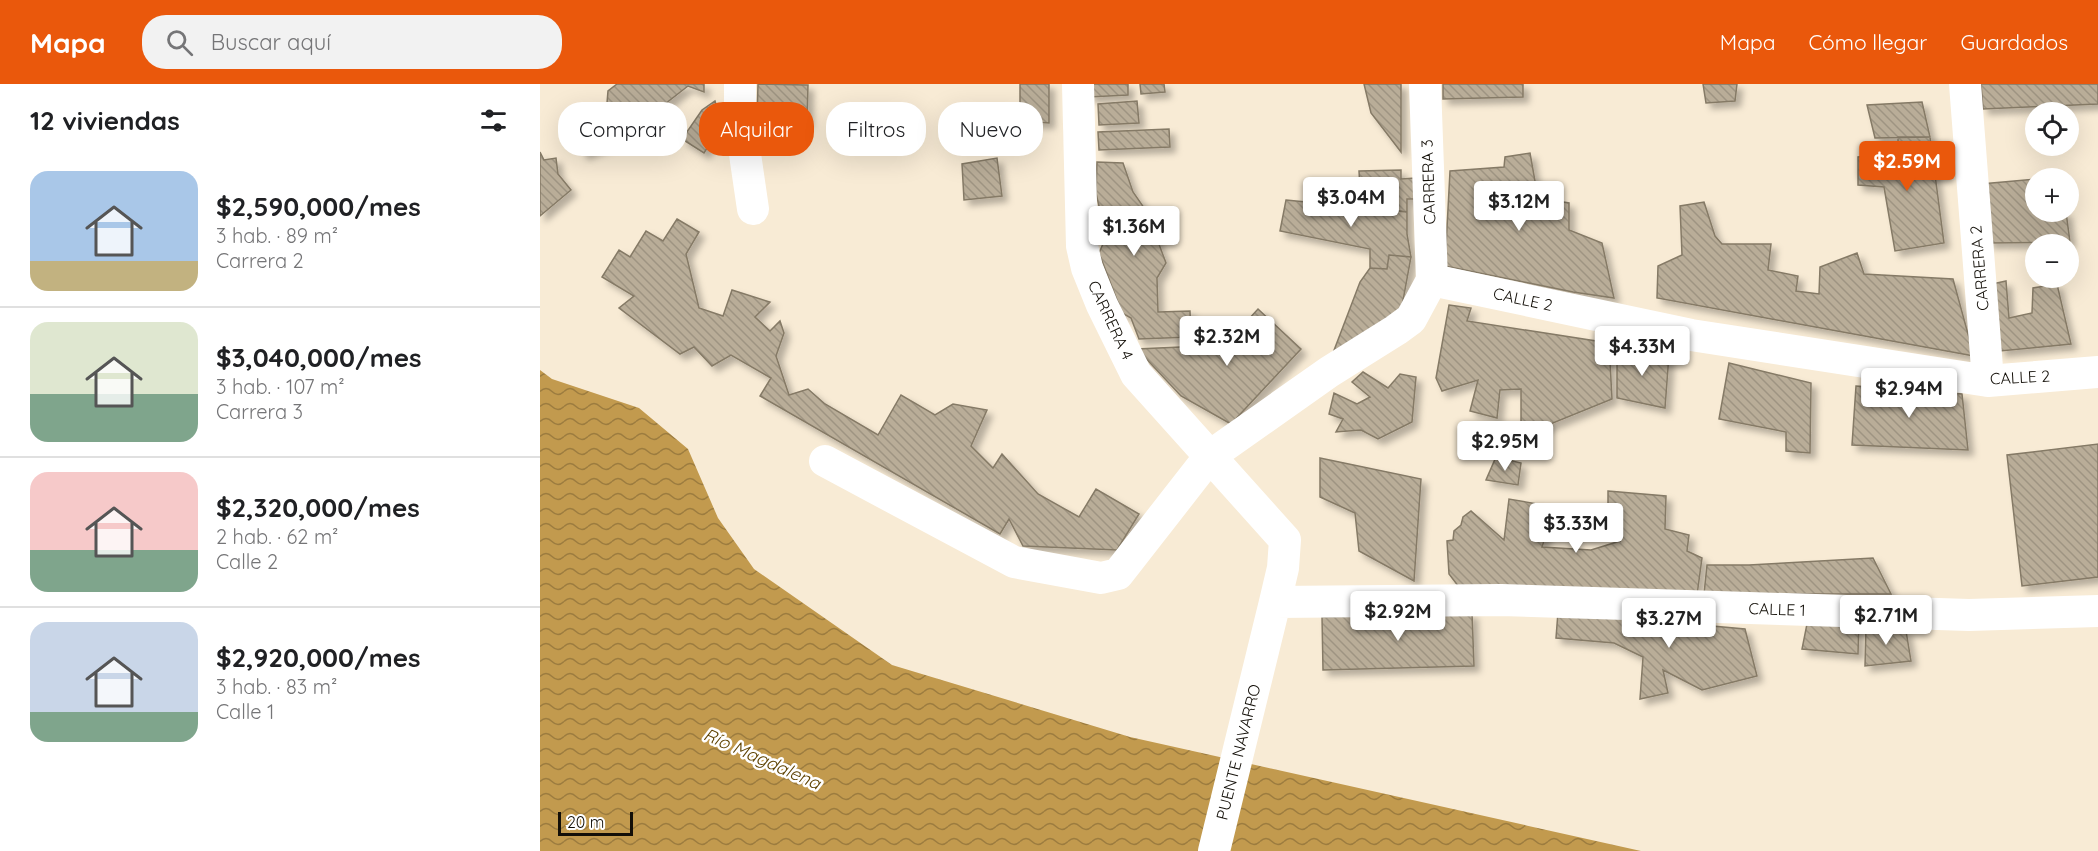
<!DOCTYPE html>
<html lang="es">
<meta charset="utf-8">
<style>
:root{--surface:#fff;--page:#f2f2f2;--text:#202124;--muted:#757577;--line:#e0e0e0;--accent:#ea580c}
body{margin:0;font-family:Quicksand,sans-serif;background:var(--page);color:var(--text);height:100vh;display:flex;flex-direction:column;font-size:22px;white-space:nowrap}
*{box-sizing:border-box;margin:0}
p{font-size:20px;color:var(--muted)}
.icon{flex:none;width:33px;height:33px;fill:none;stroke:currentColor;stroke-width:2;stroke-linecap:round;stroke-linejoin:round}
.map{position:relative;flex:1;overflow:hidden}
.details{display:flex;flex-direction:column;background:var(--surface);width:540px}
.details>*{flex:none}
.guide{position:absolute;left:18px;top:18px;width:570px;height:54px;display:flex;gap:12px}
.fabs{position:absolute;left:1485px;top:18px;display:grid;gap:12px}
.fabs a{display:grid;place-items:center;width:54px;height:54px;border-radius:50%;background:var(--surface);box-shadow:0 6px 24px #0002;font-size:30px}
.scale{position:absolute;left:18px;bottom:15px;width:75px;box-sizing:border-box;padding-left:6px;border:3px solid #130f08;border-top:0;font-size:16px;line-height:21px;white-space:nowrap;color:#130f08;-webkit-text-stroke:4px #fff;paint-order:stroke}
.price{position:absolute;translate:-50% -51px;padding:0 14px;border-radius:6px;background:#fff;color:#222;font-size:20px;line-height:39px;filter:drop-shadow(0 2px 3px #0008)}
.price::after{content:'';position:absolute;left:50%;top:36px;width:18px;height:14px;margin-left:-9px;background:inherit;clip-path:polygon(0 0,100% 0,50% 100%)}
.price.active{background:var(--accent);color:#fff}
ul{padding:0;list-style:none}
li{display:flex;align-items:center;gap:18px;height:150px;padding:0 30px}
li+li{border-top:2px solid var(--line)}
li span{display:grid;place-items:center;flex:none;width:168px;height:120px;border-radius:18px;color:#555}
li>.icon{margin-inline-start:auto}
span .icon{width:72px;height:72px;fill:#fffc;stroke-width:1}
li b{font-size:26px}
h2{display:flex;justify-content:space-between;align-items:center;height:72px;padding:0 30px;font-size:26px}
.tag{padding:0 21px;border-radius:24px;background:var(--surface);box-shadow:0 6px 24px #0002;font-size:21px;line-height:54px}
.tag.active{background:var(--accent);color:#fff}
header{display:flex;align-items:center;gap:36px;box-sizing:border-box;height:84px;padding:0 30px;background:var(--accent);color:#fff}
header strong{font-size:28px}
nav{display:flex;gap:33px;margin-inline-start:auto;font-size:21px}
.search{width:420px;height:54px;background:var(--page);display:flex;align-items:center;gap:15px;box-sizing:border-box;padding:0 21px;border-radius:24px;color:var(--muted);font-size:22px}
main{display:flex;flex:1;min-height:0}
.map>svg:first-child{display:block}
</style>
<header>
<strong>Mapa</strong>
<div class="search"><svg class="icon" aria-label="search" viewBox="0 0 24 24"><circle cx="10" cy="10" r="6"/><path d="M15 15l6 6"/></svg>Buscar aquí</div>
<nav><a>Mapa</a><a>Cómo llegar</a><a>Guardados</a></nav>
</header>
<main>
<section class="details">
<h2>12 viviendas<svg class="icon" aria-label="filters" viewBox="0 0 24 24"><path d="M4 7h16M4 17h16"/><circle cx="9" cy="7" r="2"/><circle cx="15" cy="17" r="2"/></svg></h2>
<ul>
<li><span style="background:linear-gradient(#a9c7e8 75%,#c2b280 0)"><svg class="icon" aria-label="home" viewBox="0 0 24 24"><path d="M3 11l9-7 9 7M6 9v11h12V9"/></svg></span><div><b>$2,590,000/mes</b><p>3 hab. · 89 m²</p><p>Carrera 2</p></div></li>
<li><span style="background:linear-gradient(#dfe7d0 60%,#7fa58c 0)"><svg class="icon" aria-label="home" viewBox="0 0 24 24"><path d="M3 11l9-7 9 7M6 9v11h12V9"/></svg></span><div><b>$3,040,000/mes</b><p>3 hab. · 107 m²</p><p>Carrera 3</p></div></li>
<li><span style="background:linear-gradient(#f6c9c9 65%,#7fa58c 0)"><svg class="icon" aria-label="home" viewBox="0 0 24 24"><path d="M3 11l9-7 9 7M6 9v11h12V9"/></svg></span><div><b>$2,320,000/mes</b><p>2 hab. · 62 m²</p><p>Calle 2</p></div></li>
<li><span style="background:linear-gradient(#c9d6e8 75%,#7fa58c 0)"><svg class="icon" aria-label="home" viewBox="0 0 24 24"><path d="M3 11l9-7 9 7M6 9v11h12V9"/></svg></span><div><b>$2,920,000/mes</b><p>3 hab. · 83 m²</p><p>Calle 1</p></div></li>
</ul>
</section>
<div class="map">
<svg width="1558" height="767" viewBox="0 0 1558 767">
<defs>
<pattern id="water-waves" width="16" height="10" patternUnits="userSpaceOnUse" patternTransform="scale(1.5)"><rect width="16" height="10" fill="#c29a4e"/><path d="M0 5q4-4 8 0t8 0" fill="none" stroke="#9c7c3f"/></pattern>
<pattern id="building-back-hatch" width="6" height="6" patternUnits="userSpaceOnUse" patternTransform="scale(1.5)"><rect width="6" height="6" fill="#b9ad98"/><path d="M-1 5l2 2M0 0l6 6M5-1l2 2" fill="none" stroke="#9e9482"/></pattern>
<filter id="shadow"><feDropShadow dx="5.5" dy="5.5" stdDeviation="3" flood-color="#0004"/></filter>
</defs>
<rect width="100%" height="100%" fill="#f8ebd5"/>
<path fill="url(#water-waves)" d="M0,286L12,295L99,324L148,365L178,434L214,485L352,581L590,653L1101,767H0Z"/>
<path fill="url(#building-back-hatch)" stroke="#857a66" stroke-width="1.5" filter="url(#shadow)" d="M77,0H164V8L148,2L80,55L43,70L32,45L66,31L68,7Z
M218,0L268,1L267,38L217,36Z
M480,0H509V39L480,37Z
M548,0H588V11L549,13Z
M600,0H624L625,8L601,10Z
M824,0H861V68L831,29Z
M903,0H983V13L903,15Z
M1163,0H1197L1195,17L1166,19Z
M1441,0H1558V20L1443,25Z
M175,17L182,41L164,69L142,55L162,26Z
M597,17L599,39L559,41L558,20Z
M1382,18L1390,53L1335,54L1327,21Z
M629,45L630,63L559,66L558,48Z
M1358,53H1390L1404,159L1355,167L1344,103L1318,101V73L1358,69Z
M0,68L4,76L16,74L18,90L31,106L0,132Z
M990,69L998,114L1029,119V146L1062,159L1074,214L1033,208L905,182L910,87L964,83L965,73Z
M457,74L462,112L424,116L422,80Z
M557,78L583,79L593,108L607,128L626,179L617,194L618,228L650,227L651,253L599,255L591,234L582,229L559,169L566,153L556,109Z
M861,86V95L875,94L876,115H867V128L821,121L819,87Z
M1496,95V128H1526L1530,158L1448,159L1441,100Z
M746,116L867,128V150L871,173L849,171L847,185L830,184V165L740,147Z
M1164,118L1175,152L1182,160H1231L1228,186L1258,192L1256,207L1279,210L1280,183L1317,169L1324,190L1413,195L1434,272L1117,214L1118,182L1142,171L1140,122Z
M137,135L159,148L146,170L159,224L183,232L192,206L230,218L215,233L230,247L240,237L244,249L236,272L249,311L268,305L285,320L338,351L361,311L395,331L413,320L447,326L431,362L453,384L462,370L498,410L539,433L556,405L599,430L577,466L483,462L469,435L460,450L220,312L231,294L191,271L172,282L154,263L140,270L79,224L94,212L62,193L79,166L90,173L106,147L123,157Z
M849,171L871,173L860,233L793,269L820,198L830,184L847,185Z
M1466,197L1469,234L1492,229L1493,204L1517,200L1531,260L1460,267L1452,200Z
M909,221L931,224L927,237L1069,259L1072,315L981,352V305L960,306L957,334L930,327L938,296L902,307L896,294Z
M718,225L761,265L691,340L641,312L597,265L685,261Z
M1077,264L1129,271L1125,324L1077,314Z
M1189,279L1271,299L1270,369L1246,367V348L1179,335Z
M823,288L848,304L860,290L876,293L872,338L838,355L821,346L796,348L803,335L789,330L794,309L817,320L830,313L812,298Z
M1316,302L1422,310L1428,366L1312,361Z
M1558,360V493L1482,502L1467,371Z
M956,373L981,379L978,401L946,396Z
M780,374L881,395L874,497L819,467L815,429L780,413Z
M1068,407L1126,412L1125,445L1149,451L1147,467L1162,474L1157,511L922,507L909,490L907,457L913,456L914,447L921,441L923,433L931,427L964,456L969,415L1015,423L1002,463L1051,466L1080,457L1068,441Z
M1333,474L1351,510H1164L1167,481H1209Z
M1018,528L1205,545L1217,592L1162,606L1123,586L1128,609L1100,615L1103,573L1074,559L1016,554Z
M932,529L934,582L783,586L782,533Z
M1319,538L1318,570L1262,565L1267,540Z
M1326,542L1366,547L1371,577L1325,582Z"/>
<g fill="none" stroke-linecap="round" stroke-linejoin="round">
<path stroke="#fff" stroke-width="32" d="M200,0V36L213,125
M538,0L542,162L547,184L562,221L596,290L745,456L743,484L735,518L674,767
M885,0L892,196
M1425,0L1448,297
M892,196L1151,251L1448,297L1558,288
M285,377L474,478L561,494L578,490L670,372L789,288L856,246L871,235L892,196
M735,518L961,516L1429,531L1558,527"/>
</g>
<g text-anchor="middle" stroke-width="5" stroke-linejoin="round" paint-order="stroke">
<g font-size="16" fill="#130f08" stroke="#fff">
<text transform="translate(888 98) rotate(-92)" y="6">CARRERA 3</text>
<text transform="translate(1439 184) rotate(-95)" y="6">CARRERA 2</text>
<text transform="translate(983 215) rotate(12)" y="6">CALLE 2</text>
<text transform="translate(571 236) rotate(65)" y="6">CARRERA 4</text>
<text transform="translate(1480 293) rotate(-3)" y="6">CALLE 2</text>
<text transform="translate(1237 525) rotate(2)" y="6">CALLE 1</text>
<text transform="translate(698 668) rotate(-76)" y="6">PUENTE NAVARRO</text>
</g>
<g font-size="18" font-style="italic" fill="#5e4202" stroke="#fff">
<text transform="translate(222 675) rotate(24)" y="6">Río Magdalena</text>
</g>
</g>
</svg>
<div class="fabs">
<a><svg class="icon" aria-label="locate" viewBox="0 0 24 24"><circle cx="12" cy="12" r="6"/><path d="M12 2v4M12 18v4M2 12h4M18 12h4"/></svg></a>
<a>+</a>
<a>−</a>
</div>
<div class="scale">20 m</div>
<b class="price active" style="left:1367px;top:108px">$2.59M</b>
<b class="price" style="left:811px;top:144px">$3.04M</b>
<b class="price" style="left:979px;top:148px">$3.12M</b>
<b class="price" style="left:594px;top:173px">$1.36M</b>
<b class="price" style="left:687px;top:283px">$2.32M</b>
<b class="price" style="left:1102px;top:293px">$4.33M</b>
<b class="price" style="left:1369px;top:335px">$2.94M</b>
<b class="price" style="left:965px;top:388px">$2.95M</b>
<b class="price" style="left:1036px;top:470px">$3.33M</b>
<b class="price" style="left:858px;top:558px">$2.92M</b>
<b class="price" style="left:1346px;top:562px">$2.71M</b>
<b class="price" style="left:1129px;top:565px">$3.27M</b>
<div class="guide">
<a class="tag">Comprar</a>
<a class="tag active">Alquilar</a>
<a class="tag">Filtros</a>
<a class="tag">Nuevo</a>
</div>
</div>
</main>
